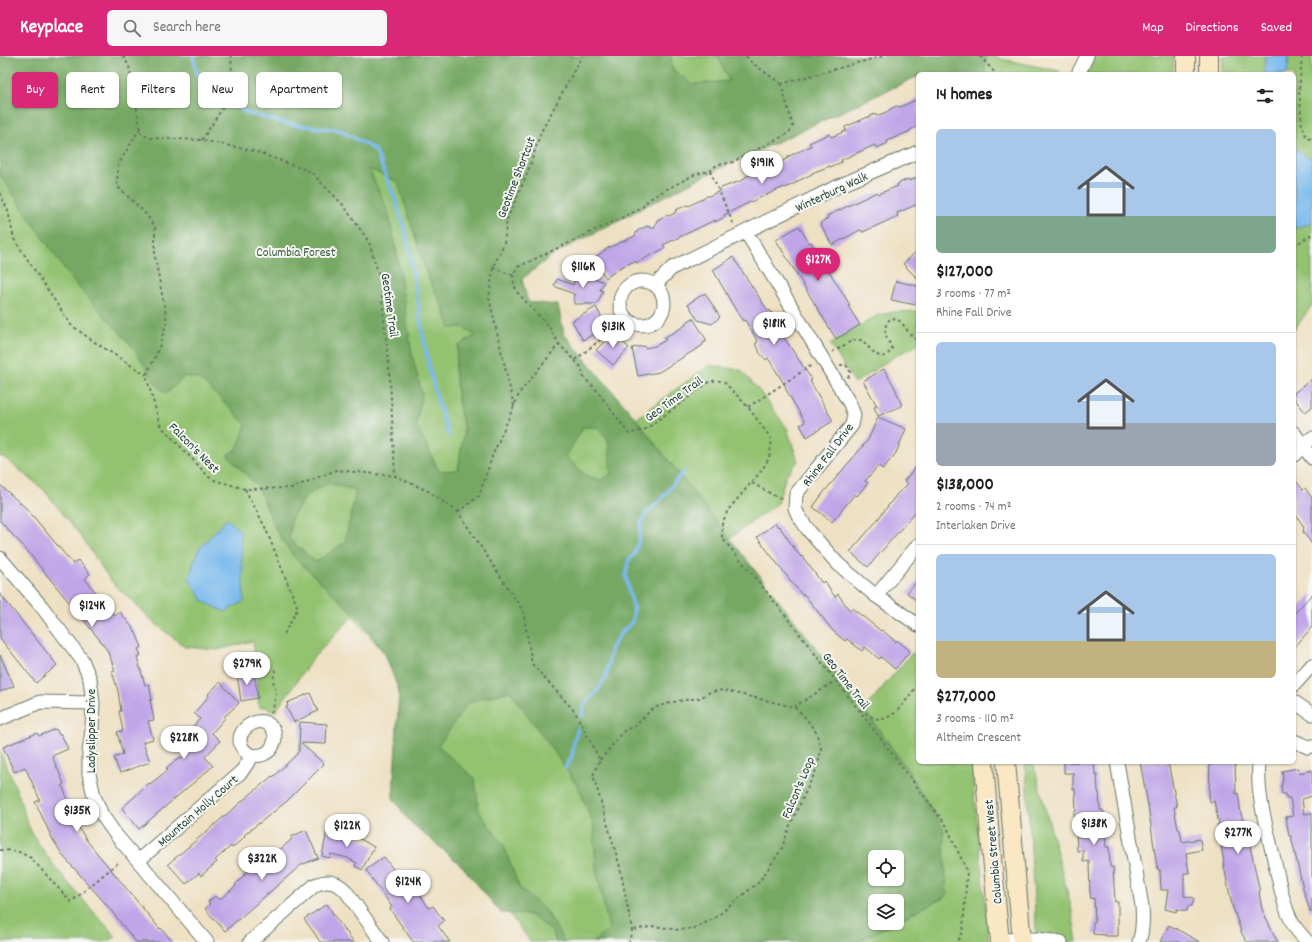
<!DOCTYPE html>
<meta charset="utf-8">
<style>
:root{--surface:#fff;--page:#f6f6f6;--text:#202124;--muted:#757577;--line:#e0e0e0;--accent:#db2777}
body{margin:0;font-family:Dekko,sans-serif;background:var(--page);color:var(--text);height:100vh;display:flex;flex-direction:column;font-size:15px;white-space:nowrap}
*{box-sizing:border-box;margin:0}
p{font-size:13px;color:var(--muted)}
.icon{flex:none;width:22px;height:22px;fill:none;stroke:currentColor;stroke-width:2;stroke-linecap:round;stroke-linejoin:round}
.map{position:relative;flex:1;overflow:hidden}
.details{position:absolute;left:916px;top:16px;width:380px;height:692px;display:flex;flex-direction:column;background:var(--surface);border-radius:6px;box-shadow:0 1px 3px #0004}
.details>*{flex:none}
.hud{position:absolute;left:12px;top:16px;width:380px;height:36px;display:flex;gap:8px}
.controls{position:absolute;left:868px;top:794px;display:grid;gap:8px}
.controls a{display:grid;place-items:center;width:36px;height:36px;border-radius:6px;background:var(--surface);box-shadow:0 1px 3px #0004;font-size:20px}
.price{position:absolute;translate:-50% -34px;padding:0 9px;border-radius:14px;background:#fff;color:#222;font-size:13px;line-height:26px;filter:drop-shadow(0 1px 2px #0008)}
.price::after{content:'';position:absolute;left:50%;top:24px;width:12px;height:9px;margin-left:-6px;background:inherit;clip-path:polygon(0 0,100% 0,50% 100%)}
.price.active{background:var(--accent);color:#fff}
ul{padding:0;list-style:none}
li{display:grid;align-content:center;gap:8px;height:212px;padding:0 20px}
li+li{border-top:1px solid var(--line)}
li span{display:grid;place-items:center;height:124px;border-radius:6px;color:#555}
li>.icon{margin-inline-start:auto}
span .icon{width:72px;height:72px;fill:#fffc;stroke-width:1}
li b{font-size:17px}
h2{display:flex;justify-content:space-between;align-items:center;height:48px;padding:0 20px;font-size:17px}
.chip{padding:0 14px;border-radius:6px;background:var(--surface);box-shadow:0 1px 3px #0004;font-size:14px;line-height:36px}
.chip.active{background:var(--accent);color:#fff}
header{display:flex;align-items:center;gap:24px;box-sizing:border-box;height:56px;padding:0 20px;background:var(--accent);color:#fff}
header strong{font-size:19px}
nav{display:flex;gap:22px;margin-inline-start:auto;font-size:14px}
.search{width:280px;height:36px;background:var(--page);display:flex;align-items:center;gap:10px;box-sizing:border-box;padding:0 14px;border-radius:6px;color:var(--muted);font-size:15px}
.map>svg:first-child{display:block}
</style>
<header>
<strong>Keyplace</strong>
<div class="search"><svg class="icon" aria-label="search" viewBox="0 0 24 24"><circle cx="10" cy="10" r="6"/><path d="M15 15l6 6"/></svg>Search here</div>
<nav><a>Map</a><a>Directions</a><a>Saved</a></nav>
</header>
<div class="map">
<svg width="1312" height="886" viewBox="0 0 1312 886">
<rect width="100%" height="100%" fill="#f6f6f2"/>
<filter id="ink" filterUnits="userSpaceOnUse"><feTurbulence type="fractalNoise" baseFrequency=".025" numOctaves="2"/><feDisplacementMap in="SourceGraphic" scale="8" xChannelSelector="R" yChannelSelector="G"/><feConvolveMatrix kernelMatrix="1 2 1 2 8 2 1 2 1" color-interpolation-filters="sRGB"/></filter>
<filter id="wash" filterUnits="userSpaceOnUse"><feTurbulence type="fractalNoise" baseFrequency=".012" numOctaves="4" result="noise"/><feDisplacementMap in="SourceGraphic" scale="16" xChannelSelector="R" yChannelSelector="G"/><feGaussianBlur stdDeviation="0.9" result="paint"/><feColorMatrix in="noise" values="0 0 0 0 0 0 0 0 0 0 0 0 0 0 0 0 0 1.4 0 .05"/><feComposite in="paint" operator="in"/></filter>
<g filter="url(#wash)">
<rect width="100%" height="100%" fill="#eee0c2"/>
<path fill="#93c271" stroke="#598052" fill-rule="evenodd" d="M0,0H996L1001,3L1060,15L1057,18H918V23L916,21L702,121L489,223L652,384L636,363L709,309L741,314L761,337L787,372L798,405L786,419L778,447L729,483L706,453L941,770L909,716L864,653L912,597L918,599V706H972L973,727L989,886H531L452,783L393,742L399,635L385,598L353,560L313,602L275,656L266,651H259L253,585L217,594L185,591L157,569L111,525L80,479L43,433L2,400L0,402ZM875,801H897V823H875ZM875,845H897V867H875Z
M1094,0H1174L1173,18H1086Z
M1223,0H1312V249L1294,274V18H1222Z
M918,255V289L897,299L855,327L830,288L878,259L895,256Z
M0,695C6,710 13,724 19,740C23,752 26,766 32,777C55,816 87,847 116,881L106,886H0Z
M1025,706H1033L1071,850L1077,886H1037Z"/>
<path fill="#76a863" stroke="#4a724c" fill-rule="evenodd" d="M0,0H671L672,13L692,28L729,25L718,1L714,0H986L985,18H918V23L916,21L702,121L554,198L522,223L528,246L558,249L564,278L636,363L864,653L909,716L943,773L947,840L897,865V845H875V867H894L856,886H594L609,873L596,813L594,771L580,734L553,694L510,635L469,646L438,690L475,723L479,756L504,790L519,831L548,857L564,886H556L552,875L530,859L501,857L462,810L409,765L393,742L399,635L385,598L364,567L294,501L276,474L258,431L227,399L237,393L246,369L230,351L199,323L185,320L166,338L157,329L132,290L72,224L0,119ZM369,113L398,126L427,219L443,252L450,272L464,271L475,280L458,290L455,314L458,345L464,374L458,414L439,415L416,369L422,338L412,299L397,197L388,156ZM583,371H597L608,383L611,418L601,424L587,420L566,401ZM328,427L356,434L345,486L316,506L289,483L292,461L307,439ZM875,801H897V823H875Z"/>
<path fill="#79b9ed" stroke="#4c7b90" d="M1265,0H1289L1287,18H1265Z
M1294,91L1297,95L1312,103V167L1294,172Z
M227,463L240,475L244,545L225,556L203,545L189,522L198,494Z"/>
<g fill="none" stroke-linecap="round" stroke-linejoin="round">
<path stroke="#79b9ed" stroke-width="3.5" d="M193,0L199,29L247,57L288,68L340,74L375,94L394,140L406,177L417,239L424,287L434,332L448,379
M582,660L585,647L596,637L606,621L611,592L620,578L632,566L634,553L629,536L626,520L628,505L634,499L639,484L641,468L646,457L658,447L678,422L685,416
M565,712L572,700L574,684L578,673"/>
</g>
<g id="blocks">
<path fill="#c0a6e8" d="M918,43V70L910,74V75L887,85L888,87L877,92L875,89L841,104L842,106L830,111V110L812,117V118L796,126V127L785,132L784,131L744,149L724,159L725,161L715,166V164L663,189L665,192L636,207L635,205L621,211L606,222L593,203L608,192L635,180L637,175L647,170L654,173L657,164L667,159L669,160L675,157L676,154L687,149L689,150L707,140H709L720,135L721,132L743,124L745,121L756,116L758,117L765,114L766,110L778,105L781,106L788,102L789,100L811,90L809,87L829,78L831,81L846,75L845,71L875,58L876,60L889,55L890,53L897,50L900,51Z
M918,121V148L897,157L898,160L863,176L860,174L832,189L820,167L828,162L827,160L877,136L878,138L898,130L897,128L908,123L909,125Z
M799,170L809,187L811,186L850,249L848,250L860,269L836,283L776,184Z
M918,194V223L903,208Z
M733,201L768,255L770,254L774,261L772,263L812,324L810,325L833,365L807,381L800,369L805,366L785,332L786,331L768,302L766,304L759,296V294L755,288L758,286L745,264L743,265L735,253L713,214Z
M581,217L604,226L600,234L603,235L597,248H574V238L554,230L557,223L573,229L575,223L580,221Z
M896,225L918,230V247L917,246L916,249L891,244Z
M705,237L720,261L712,268L698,264L688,248Z
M596,251L607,271L583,284L572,265Z
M693,262L707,285L703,287V289L659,316L638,320L632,292L644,290L645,292L655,290L666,284L664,282L686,269L685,267Z
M613,277L629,292L613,309L596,294Z
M884,313L895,332L902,350L878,360L874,351L877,350L863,325Z
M1312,323V351L1305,356L1294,342V337Z
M878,361L906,373L896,397L883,413L878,410L865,425L868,427L857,440L855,438L832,466L813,451L824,436L868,384Z
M918,408V453L868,511L850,496L875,467L897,438L908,428L904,425Z
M1294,422L1303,434L1305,432L1312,442V488L1303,476L1304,471L1294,456Z
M0,429L27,453L73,508L78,504L90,518L85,523L115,560L120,556L135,575L142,591L138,593L141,599L137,601L145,629L149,628L152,644H150L154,664L148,665L153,683L143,686L150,706L120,717L114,702L123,698L117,676L123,675L119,655H121L118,635L112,615L115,614L107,594L99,583L24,491L0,465Z
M775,467L778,471L779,470L794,492L801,501L802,500L822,527L824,525L835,541L838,538L850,555L852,552L881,575L882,574L896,586L897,584L910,595L895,613L881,601L879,603L865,591L862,595L847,583L845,585L833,575L804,538L802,539L790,524L757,481Z
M918,524V546L907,537Z
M0,538L57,609L36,627L0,582Z
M1312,538V571L1294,592V558Z
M0,599L14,630L0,636Z
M254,616L258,642L241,645L237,618Z
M220,626L239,647L224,661L225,662L212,677L220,685L205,701L213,710L139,773L122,752L143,733L149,727L150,728L168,714L166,712L180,701L181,703L198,688L187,677L200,663L194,657L209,640L208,638Z
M310,637L318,655L294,666L286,651L288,650L287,647Z
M300,666L327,668L326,688L301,687L324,708L286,746L244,779L245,780L240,785L232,792L231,790L215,804L217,806L201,820L199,817L186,828L168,808L272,720L273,721L297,698L299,695Z
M56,673L59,679L61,678L68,693L52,700L64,728L62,729L70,749H69L77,767H76L87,785L160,873L161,872L173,886H136L105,847L64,801L52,782L39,754L35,746L40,744L25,711L14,716L3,691L37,677L39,680Z
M1064,706H1094L1095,718H1097L1098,736H1099L1100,754H1103L1106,791H1109L1110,811H1113L1115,846H1118V880H1106V879L1093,878V866H1095L1094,842L1091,843L1090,836L1089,805L1083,806V794L1077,795L1076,770H1075L1074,755H1076L1075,733H1073V717H1064Z
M1140,706H1168L1177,751H1174L1178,773L1180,774L1182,786L1200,783L1202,794L1186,797L1189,817H1184V840L1194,842L1192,850H1188L1187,855L1177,853L1176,856L1165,853L1168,834H1161L1160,814H1158L1156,805L1148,749Z
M1210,706H1235L1236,738L1238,737L1241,758L1248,781L1260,836L1259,837L1262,853L1270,870L1269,871L1278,886H1247L1242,878L1232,849L1229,835L1223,806H1224L1217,769L1219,768L1214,745L1210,746L1209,739Z
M1298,712L1299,717L1312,714V740L1302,743L1304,758L1312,757V855H1310L1303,832L1291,780H1289L1286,761L1293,760L1290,742H1286V738H1282L1281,729H1282V725H1283L1282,715Z
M306,774L318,802L301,809L225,875L205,853L210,848L208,846L215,840L219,844L236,830L235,829L245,818L262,804L265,807L292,783L291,781Z
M327,774L355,780L374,791L362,814L355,810L357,807L348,802L331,798L330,802L322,800Z
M384,801L398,820L404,815L429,852L433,850L444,865L438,870L450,886H413L390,853L392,851L366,814Z
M327,848L335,861L354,886H320L315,878L304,863Z
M1169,869L1200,886H1160Z"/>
</g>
</g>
<g filter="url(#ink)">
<use href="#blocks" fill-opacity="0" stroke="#677666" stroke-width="1"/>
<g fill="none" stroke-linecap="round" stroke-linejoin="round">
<g stroke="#677666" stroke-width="15">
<path id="minor" d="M1078,18L1087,0
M746,176L850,348L854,359L852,369L796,438L795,452L798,459L809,475L838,508L876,540L918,569
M620 247a22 22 0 1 1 44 0a22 22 0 1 1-44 0Z
M655,229L672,212L834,132L918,96
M1294,377L1312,402
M1294,399L1312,382
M0,502L42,551L82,604L90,623L93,647L92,674L89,696V718L94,740L102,759L116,779L207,886
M876,540L918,489
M1294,629L1312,609
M1294,646L1312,658
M0,663L40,646L93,647
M1294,685L1308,691L1312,690
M1117,706L1142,850C1143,862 1143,874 1139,886
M1259,706C1256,741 1268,775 1275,808C1280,827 1282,847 1291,864C1295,873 1301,879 1308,886
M139,804L242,715L252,700C256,699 261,700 264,698C274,694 278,680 272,672C258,652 221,684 252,700
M1000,884L1036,883L1061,886
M250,886L315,829C327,824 335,825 345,834L382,886"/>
</g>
<g stroke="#677666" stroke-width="20">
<path id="secondary" d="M1186,18V0
M1209,18V0
M984,706L989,769L1000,886
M1006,706L1022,886"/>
</g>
<path stroke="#677666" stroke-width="2" stroke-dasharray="3 3" stroke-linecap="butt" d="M123,0L129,10L141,77L149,82L202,84L254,95L311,116L344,150L369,186L380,223L390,322L395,420
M746,0L751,6L781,28
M980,0L996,18
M1302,0L1299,35L1302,69L1306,80L1312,84
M781,28L793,70L789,77L731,107L718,108L710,115L696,118L667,133L648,144L642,152L518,211L513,219L514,228L517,236L549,271L559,288L581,311L584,322L595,332L629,378L646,373L709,326L717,324L725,327L748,351L772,384L769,402L762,414L728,454L722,468V482L763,531L858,653L946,769L967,815L963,874L957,886
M781,28L883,0
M140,72L118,109L117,130L145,157L155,171V201L167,265L157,298L146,319L160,369L211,423L245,433L292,432L336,414L395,420L428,435L458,456L523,555L532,608L575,656L600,704L593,719L620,811L632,874L629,886
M202,84L227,45L232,17L231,0
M710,115L734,169
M0,137L8,155L14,183L71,269L93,285L146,319
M1294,190L1312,178
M493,211L504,216L513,219
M832,296L853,284H862C872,294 881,310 892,293C887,281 880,273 891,262C905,263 905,277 916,283L918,282
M575,304L626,263
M840,309H846L851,317L847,322
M514,350L489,242L493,211L504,188L507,163L527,118L541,76L582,0
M748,351L812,309
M752,427L775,440L783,443
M245,433L265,471L297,550L296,556L283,580
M458,456L479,440L493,398L520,336L559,288
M794,651L835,625
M860,654C866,657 873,663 880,663C895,664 911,638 918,627
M271,657L274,649L276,638L273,624L275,616L274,611
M600,704L625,674L635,670L650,655L659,650L678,645L700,642L710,636L722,634L794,651L805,661L816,676L821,692L818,710L791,767L781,794L759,826L715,862L694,872L679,874L655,870L633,874
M0,794L17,795L31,802L71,846L119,806"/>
<use href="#minor" stroke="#fff" stroke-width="13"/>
<use href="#secondary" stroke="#fae7c3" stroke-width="18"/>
</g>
</g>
<g text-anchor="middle" stroke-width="4" stroke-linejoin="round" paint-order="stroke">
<g font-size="13" fill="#1f3d34" stroke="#f6f6f2">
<text transform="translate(515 121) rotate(-69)" y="5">Geotime Shortcut</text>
<text transform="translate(831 135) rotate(-25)" y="5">Winterburg Walk</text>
<text transform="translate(391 249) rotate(82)" y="5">Geotime Trail</text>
<text transform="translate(673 342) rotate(-36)" y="5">Geo Time Trail</text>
<text transform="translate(195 391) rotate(45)" y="5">Falcon's Nest</text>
<text transform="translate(827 398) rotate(-53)" y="5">Rhine Fall Drive</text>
<text transform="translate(847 624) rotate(52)" y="5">Geo Time Trail</text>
<text transform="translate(90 675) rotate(-90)" y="5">Ladyslipper Drive</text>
<text transform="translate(797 731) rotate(-67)" y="5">Falcon's Loop</text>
<text transform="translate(197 754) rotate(-41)" y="5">Mountain Holly Court</text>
<text transform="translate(992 796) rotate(-95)" y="5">Columbia Street West</text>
</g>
<g font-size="13" fill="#3c5e43" stroke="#f6f6f2">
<text x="296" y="200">Columbia Forest</text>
</g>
</g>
</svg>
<div class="controls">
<a><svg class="icon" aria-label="locate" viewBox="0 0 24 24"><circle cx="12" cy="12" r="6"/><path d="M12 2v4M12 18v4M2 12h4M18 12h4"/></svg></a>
<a><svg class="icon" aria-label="layers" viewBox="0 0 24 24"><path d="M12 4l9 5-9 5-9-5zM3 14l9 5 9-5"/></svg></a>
</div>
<b class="price" style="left:762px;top:129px">$191K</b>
<b class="price active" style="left:818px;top:226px">$127K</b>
<b class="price" style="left:583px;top:233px">$116K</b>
<b class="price" style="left:774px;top:290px">$181K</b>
<b class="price" style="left:613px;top:293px">$131K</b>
<b class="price" style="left:92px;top:572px">$124K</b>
<b class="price" style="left:247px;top:630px">$279K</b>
<b class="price" style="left:184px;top:704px">$228K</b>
<b class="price" style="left:77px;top:777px">$135K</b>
<b class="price" style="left:1094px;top:790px">$138K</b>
<b class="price" style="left:347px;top:792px">$122K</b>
<b class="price" style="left:1238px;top:799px">$277K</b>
<b class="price" style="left:262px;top:825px">$322K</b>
<b class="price" style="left:408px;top:848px">$124K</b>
<div class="hud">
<a class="chip active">Buy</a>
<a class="chip">Rent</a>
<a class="chip">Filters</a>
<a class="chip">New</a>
<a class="chip">Apartment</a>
</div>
<section class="details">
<h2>14 homes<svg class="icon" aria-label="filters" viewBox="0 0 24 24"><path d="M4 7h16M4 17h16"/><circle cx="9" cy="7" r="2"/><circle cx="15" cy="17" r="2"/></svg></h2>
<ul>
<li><span style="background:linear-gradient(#a9c7e8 70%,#7fa58c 0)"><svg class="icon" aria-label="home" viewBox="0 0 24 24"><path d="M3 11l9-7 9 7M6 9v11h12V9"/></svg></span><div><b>$127,000</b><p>3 rooms · 77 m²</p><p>Rhine Fall Drive</p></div></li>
<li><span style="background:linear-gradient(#a9c7e8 65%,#9aa5b1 0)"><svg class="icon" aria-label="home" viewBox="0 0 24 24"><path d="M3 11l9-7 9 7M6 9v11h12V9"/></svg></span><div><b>$138,000</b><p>2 rooms · 74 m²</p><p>Interlaken Drive</p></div></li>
<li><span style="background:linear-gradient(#a9c7e8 70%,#c2b280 0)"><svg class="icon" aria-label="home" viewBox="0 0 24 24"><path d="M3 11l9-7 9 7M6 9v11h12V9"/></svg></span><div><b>$277,000</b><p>3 rooms · 110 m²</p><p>Altheim Crescent</p></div></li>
</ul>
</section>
</div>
